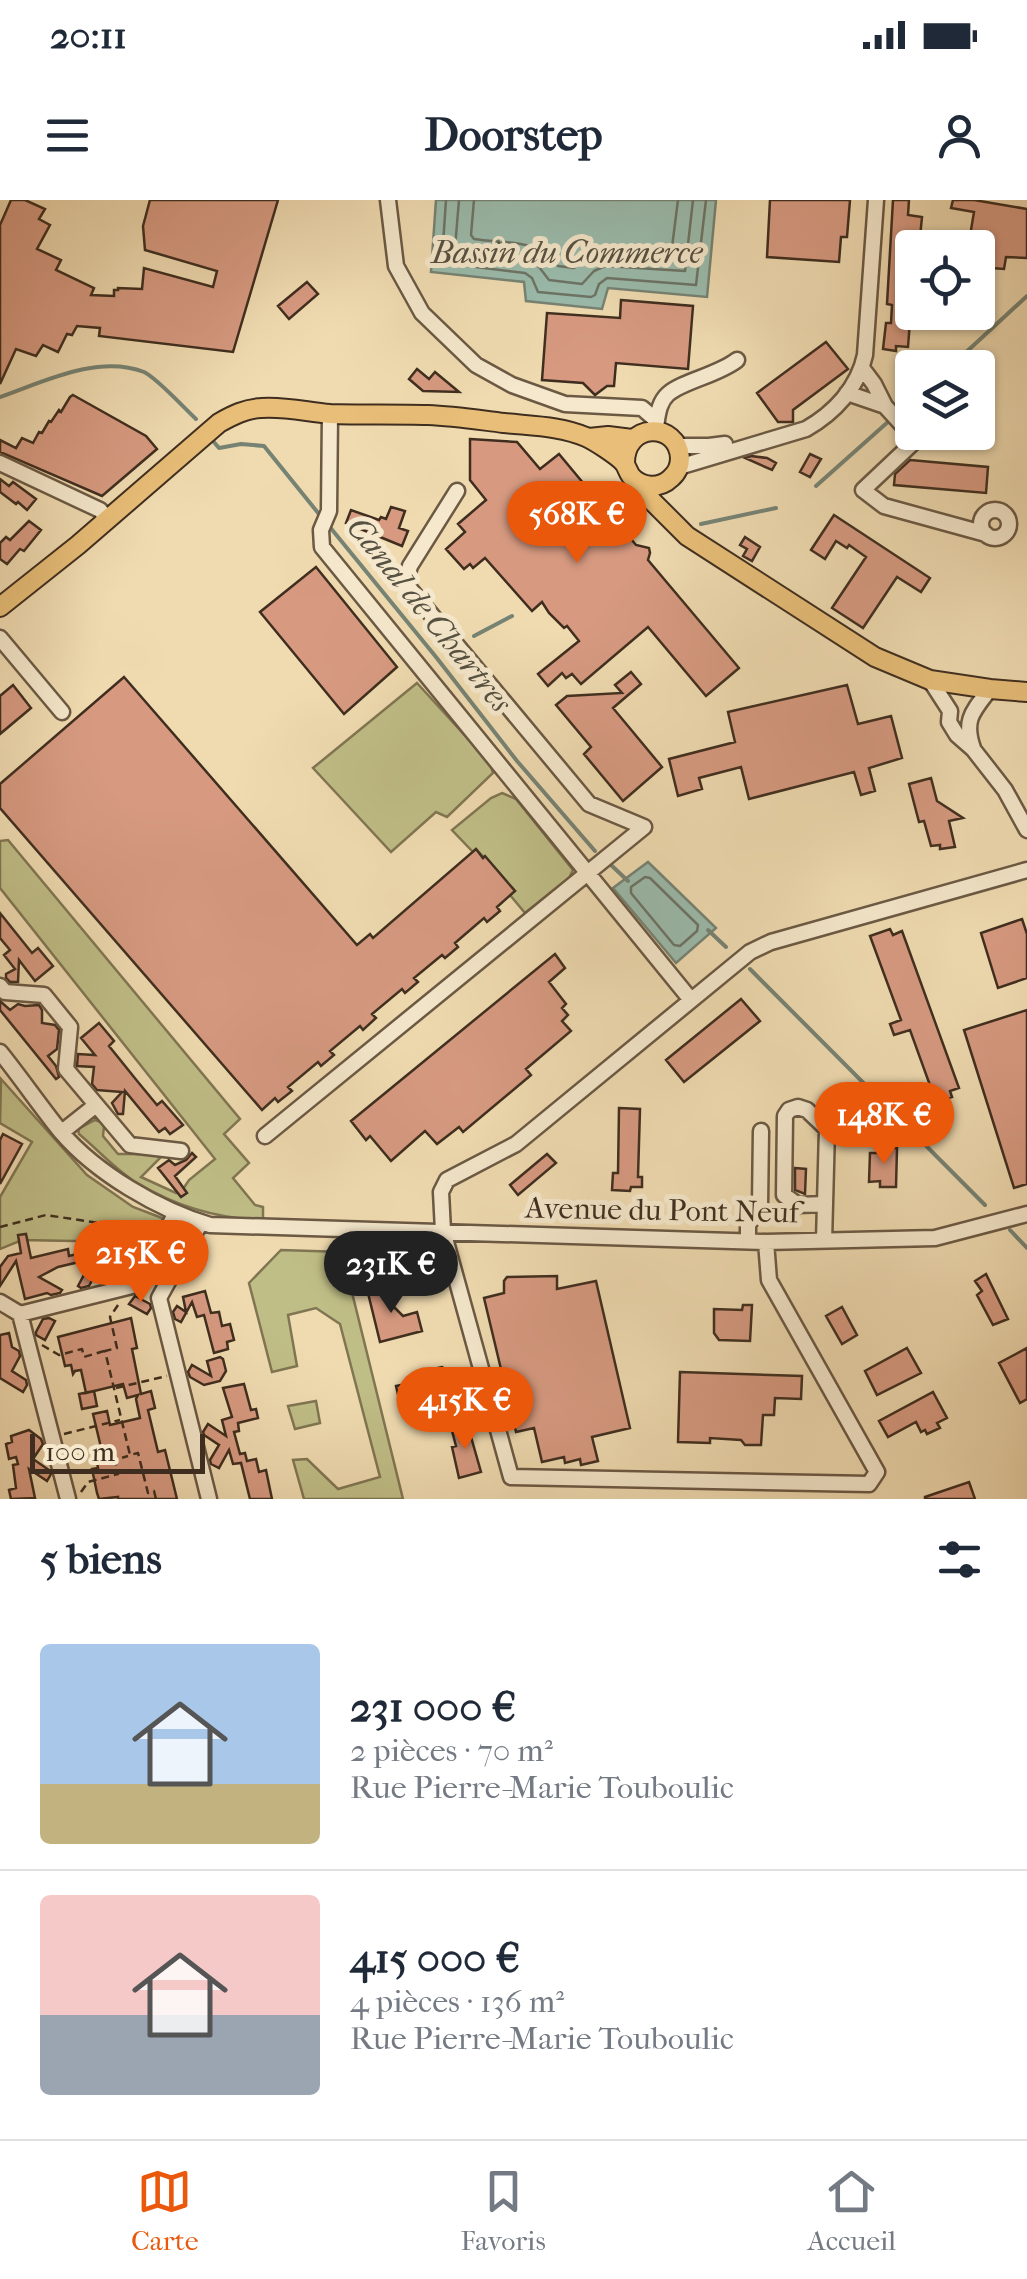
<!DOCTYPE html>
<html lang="fr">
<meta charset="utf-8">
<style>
:root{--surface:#fff;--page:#f6f6f7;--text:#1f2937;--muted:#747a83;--line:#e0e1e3;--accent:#ea580c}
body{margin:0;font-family:"IM FELL French Canon",serif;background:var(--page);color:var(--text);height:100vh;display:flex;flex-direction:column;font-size:38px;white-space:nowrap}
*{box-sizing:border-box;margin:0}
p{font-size:32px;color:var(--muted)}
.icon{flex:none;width:55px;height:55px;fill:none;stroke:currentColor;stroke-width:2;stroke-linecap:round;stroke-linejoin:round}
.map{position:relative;height:1299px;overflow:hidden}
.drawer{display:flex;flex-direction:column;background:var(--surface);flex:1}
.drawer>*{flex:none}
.tools{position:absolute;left:895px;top:30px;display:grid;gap:20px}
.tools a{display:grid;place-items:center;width:100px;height:100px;border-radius:10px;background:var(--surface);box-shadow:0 2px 8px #0004;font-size:50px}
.scale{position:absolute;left:30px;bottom:25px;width:175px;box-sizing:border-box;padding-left:10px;border:5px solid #3f2e1f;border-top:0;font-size:28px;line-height:35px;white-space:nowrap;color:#3f2e1f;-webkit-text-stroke:8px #f5e8cc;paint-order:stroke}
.price{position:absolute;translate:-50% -85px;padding:0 22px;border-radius:35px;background:var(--accent);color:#fff;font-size:32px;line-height:65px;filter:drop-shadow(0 2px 5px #0008)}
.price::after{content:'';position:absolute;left:50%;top:60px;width:30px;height:22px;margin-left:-15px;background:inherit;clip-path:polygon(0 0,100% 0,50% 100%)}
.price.current{background:#222;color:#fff}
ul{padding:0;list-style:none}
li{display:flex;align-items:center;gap:30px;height:250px;padding:0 40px}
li+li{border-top:2px solid var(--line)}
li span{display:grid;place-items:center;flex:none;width:280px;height:200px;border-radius:10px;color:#555}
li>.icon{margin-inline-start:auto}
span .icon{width:120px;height:120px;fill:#fffc;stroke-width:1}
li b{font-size:42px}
h2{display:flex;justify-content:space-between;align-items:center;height:120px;padding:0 40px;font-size:42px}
.status{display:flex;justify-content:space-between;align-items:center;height:70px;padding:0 50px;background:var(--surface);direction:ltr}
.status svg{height:28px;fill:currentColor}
header{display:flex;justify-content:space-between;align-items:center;height:130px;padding:0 40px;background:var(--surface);font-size:45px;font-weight:800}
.menu{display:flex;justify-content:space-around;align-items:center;height:140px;border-top:2px solid var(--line);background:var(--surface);font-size:28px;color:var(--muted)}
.menu a{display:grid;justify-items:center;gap:5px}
.menu .current{color:var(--accent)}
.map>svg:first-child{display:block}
</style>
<div class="status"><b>20:11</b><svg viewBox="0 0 49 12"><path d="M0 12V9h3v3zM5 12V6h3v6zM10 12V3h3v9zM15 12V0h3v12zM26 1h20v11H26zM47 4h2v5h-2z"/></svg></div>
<header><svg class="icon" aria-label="menu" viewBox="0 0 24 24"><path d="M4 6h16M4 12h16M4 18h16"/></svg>Doorstep<svg class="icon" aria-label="person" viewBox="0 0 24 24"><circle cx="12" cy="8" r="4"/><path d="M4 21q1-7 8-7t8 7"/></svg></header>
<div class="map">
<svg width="1027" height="1299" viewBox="0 0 1027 1299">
<rect width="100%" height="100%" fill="#f0dbb1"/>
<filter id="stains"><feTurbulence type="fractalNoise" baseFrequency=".002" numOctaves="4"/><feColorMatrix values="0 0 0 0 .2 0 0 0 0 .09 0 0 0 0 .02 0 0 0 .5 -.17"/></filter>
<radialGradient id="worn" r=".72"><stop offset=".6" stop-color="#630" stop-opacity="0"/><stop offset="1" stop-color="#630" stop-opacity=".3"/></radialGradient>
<path fill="#c0be87" stroke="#807653" stroke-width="2.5" d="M417,483L490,563L493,573L447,617L436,612L391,652L313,568Z
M502,593L516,599L573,670L569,678L525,713L510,695L515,691L476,649L473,652L452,630L491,598Z
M8,640L240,919L224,934L249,963L233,978L255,1005L263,1007V1021C213,1017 177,1007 134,981C115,969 97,949 79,934L78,929L95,920L101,922L104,926L103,936L118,954H164L141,977L176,993L183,989L189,980L215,959L0,688V641Z
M1,879L87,975L133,1007L162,1018L163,1025L146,1054L125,1042L22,1040L0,1049V997L32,942L0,923Z
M176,1031L184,1032L186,1040L162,1085L147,1076L170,1035Z
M281,1050L342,1052L403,1299H304L293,1260L307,1259L338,1289L380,1277L340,1124L316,1108L288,1115L297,1166L272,1172L249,1083Z
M316,1201L320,1223L295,1229L288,1206Z"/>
<path fill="#9abbac" stroke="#768374" stroke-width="2.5" d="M436,0H716L707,97L608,88L602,109L526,101L524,82L431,72Z
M648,662L716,728L676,763L613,688Z"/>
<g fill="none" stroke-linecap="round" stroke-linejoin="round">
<path stroke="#6c7466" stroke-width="2.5" d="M446,0L442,59L444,63L525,73L532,78L538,92L591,97L595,95L599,84L607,78L696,85L706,0
M459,0L455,48L457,52L528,61L539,67L549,80L582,84L594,71L605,66L685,71L693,0
M474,0L471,35L474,39C506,44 536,38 558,66L574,68L588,57L603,51L671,55L678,0
M645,677L650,678L698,725L697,731L680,746L674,745L631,693V687Z"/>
<path stroke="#768374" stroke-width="4" d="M949,168L1027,96
M0,197C43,182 98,154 144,172C157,178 184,208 196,219
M903,209L912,200
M213,241L219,248L241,244L264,246L323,319
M816,286L889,221
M701,324L776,308
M329,326L436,457L517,561L595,651
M474,436L512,416
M611,665L628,681
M708,730L726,747
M750,769L985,1005
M1010,1030L1027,1048"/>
</g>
<path fill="#d79a81" stroke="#3f2e1f" stroke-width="2.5" d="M11,0H25L45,9L39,19L50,25L37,49L61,60L56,70L94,88L91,95L114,96V90H118V88L142,89L144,68L213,87L217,71L145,50L143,26L150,0H278L233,152L99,136L100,128L77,126L72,135L67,134L58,152L43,145L36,156L16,149L0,184V25Z
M770,0H850L847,37H841L839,62L767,57Z
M893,0H909L908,15L922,17L920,37L899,36V56L911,57L906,121H910L908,147L896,146V151L883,149L886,123H891L892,105L887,104Z
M953,0H974L1027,9V58L1006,57L1004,69L978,67V48H968L974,12L951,8Z
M307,82L318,94L289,119L278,106Z
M621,100L693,106L688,169L616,163L614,186H607L595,195L583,183L542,180L547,113L620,118Z
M826,142L848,169L793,210V222H778L757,193Z
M417,169L429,179L435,172L459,192L423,191L409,179Z
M73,195L146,236L157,249L102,296L0,252V240L16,248L22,238L33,243L39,232L42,233L49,221L51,222L59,210L61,212L70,197Z
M470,239L517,242L540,269L559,254L589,290L602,291L612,299L604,306L636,345L649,348L650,353L648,360L739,468L706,496L648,427L581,484L572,474L566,478L562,473L548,486L538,474L579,441L567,426L564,428L549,413L542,402L532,411L485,358L473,368L470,364L464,369L446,349L465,332L458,324L486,300L470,280Z
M810,254L821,259L810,277L800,272Z
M751,256L767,258L776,263L772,270L745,258Z
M910,260L988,267L986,293L894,285L895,274Z
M0,279L9,286L13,282L36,299L27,310L18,302L16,304L0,292Z
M391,307L405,311L399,328L408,331L402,346L346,323L351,310L379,320L381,317L386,319Z
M834,315L930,378L921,392L897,377L863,428L832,408L866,357L849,345L847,348L836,341L825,359L811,350Z
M29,321L41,330L24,351L20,349L7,364L0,359V343L6,337L10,340Z
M745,337L760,347L752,361L743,356L747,349L740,345Z
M316,367L397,467L344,514L260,412Z
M631,472L641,484L613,508L662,567L623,601L584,554L591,547L556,505L567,496L622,493L615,485Z
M124,477L357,745L370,734L373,738L476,649L483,658L485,656L515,691L497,707L500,711L487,722L484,718L455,743L458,747L445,758L442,755L414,778L418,782L405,793L402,789L372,814L376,818L363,830L360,826L330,851L334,855L321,866L318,862L288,887L292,891L278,902L275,898L262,910L0,608V584Z
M13,485L31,508L0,534V496Z
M847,485L858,524L891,516L902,558L869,568L875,591L861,595L854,572L749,599L741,567L699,578L702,589L678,596L669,559L735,542L728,512Z
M931,578L937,601L963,618L949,621L955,647L940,649V645L931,646L924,621L919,622L909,584Z
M0,713L32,753L38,748L53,766L35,781L19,760L18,782H10L6,778V774L15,769L4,755L10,750L0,738Z
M1022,719L1027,734V778L998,788L981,733Z
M890,729L893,735L902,731L959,888L950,891L952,897L936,902L910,830L894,835L890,824L901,820L870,736Z
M555,754L565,768L549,782L566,804L562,808L568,815L562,821L571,831L526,869L531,875L463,932L459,927L437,944L425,931L391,961L370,936L366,940L351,921Z
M741,799L760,821L684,882L666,860Z
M0,801L10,810L18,804L25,806L39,805L42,810V823L55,825L59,830L57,849L48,856L56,866L59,877L56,879L0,810Z
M1027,810V984L1014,988L964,830Z
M99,823L114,841L109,846L138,882L157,905L162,901L183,925L170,934L165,928L159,932L125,891L123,914H118L112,903L122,892L97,890L92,884L94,867L77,866L78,854L95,855L81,838Z
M619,908L640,909L638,977H642V987H631L630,991L612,990L613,973H618Z
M3,934L22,944L0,984V940Z
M881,947L897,948L896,987H880V981L869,982L870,953H880Z
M192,953L196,957L175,976L187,993L181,997L158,968L169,960L175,965L186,960Z
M547,954L556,963L518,995L510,985Z
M795,968L806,969L805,994L795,990Z
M26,1034L31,1058L68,1049L69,1056L77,1054L79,1062L58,1067L39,1077L62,1090L60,1093L51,1095L47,1093L25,1099L16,1061L0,1086V1067L8,1056L21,1053L18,1035Z
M115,1044L117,1051L124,1050L128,1065L120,1078L110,1080L96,1073L89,1086L81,1088L78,1086L93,1058L101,1056L99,1047Z
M986,1074L1008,1119L993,1125L977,1095L982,1091L975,1081Z
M557,1076V1089L596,1081L630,1228L592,1237L598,1261L581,1265L580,1259L565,1263L564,1257L542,1262L534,1228L516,1232L484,1098L504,1093V1081L507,1077Z
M387,1085L392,1105L403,1116L417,1112L422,1131L380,1142L367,1089Z
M205,1091L211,1113L219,1112L222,1126L230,1124L234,1140L227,1142L228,1149L214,1153L204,1115L197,1117L192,1102L181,1122L175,1119L173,1112L177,1106L186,1112L183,1097Z
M135,1096L150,1104L151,1108L147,1114L129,1104Z
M743,1105H752L750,1141L719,1140L714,1133V1109L742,1110Z
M842,1107L857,1135L842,1144L826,1116Z
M49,1118L55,1121L45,1140L36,1135V1132L43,1119Z
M131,1118L137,1148L132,1149L141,1194L151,1191L155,1208L148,1210L158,1252L165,1250L177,1299H118V1297L99,1299L97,1293L92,1269L98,1268L97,1262L104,1260L93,1214L107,1211L110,1225L140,1218L136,1199L138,1195L127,1198L123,1184L86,1193L81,1170L75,1171L73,1174L71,1165L65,1166L58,1137Z
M9,1133L12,1147L19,1151L20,1156L12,1171L26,1180L27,1185L23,1192L0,1178V1135Z
M907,1148L921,1173L877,1195L865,1171Z
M1027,1148V1199L1020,1203L999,1163Z
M220,1157L223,1159L226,1171L220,1181L204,1185L190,1177L188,1172L192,1165L211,1176L207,1161Z
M442,1167L450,1173L453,1186L447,1188L452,1205L403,1216L396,1186L431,1179L429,1170Z
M680,1172L802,1176L801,1199L775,1198L774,1215H763L761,1245H745L741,1240L710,1238V1243L678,1242Z
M244,1184L251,1210L256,1209L258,1218L238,1223L239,1231L234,1232L240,1254L245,1253L247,1261L256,1259L259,1272L266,1270L272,1299H250L241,1263L233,1264L229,1250L219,1268L211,1264L210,1260L219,1245L204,1235L203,1232L208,1224L226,1236L222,1220L232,1217L223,1188Z
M94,1191L97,1206L82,1209L79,1194Z
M933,1192L947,1218L937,1223L940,1228L927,1234L925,1230L921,1232L916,1222L888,1237L879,1221Z
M467,1223L481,1272L459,1278L452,1247L456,1246L451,1227Z
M29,1230L41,1239L43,1244L33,1259L49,1270L51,1274L47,1281L29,1269L35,1298L11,1299L9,1290L16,1288L13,1265L18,1264L16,1257L9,1259L6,1244L12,1242L11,1236Z
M969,1282L975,1299H925V1297Z"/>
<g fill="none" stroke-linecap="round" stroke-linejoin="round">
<g stroke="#6b5944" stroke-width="19">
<path id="minor" d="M388,0L396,66L422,113L476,165L512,185L565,204L642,208L657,221
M862,168L874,184L885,206L916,240L863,290L884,306L986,334
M847,193L885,206
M330,214L329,311L321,330L322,347L691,800
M656,226C658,214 659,202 668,194C683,181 718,175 737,160
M677,246H709L725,244
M0,263L100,310L107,318
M679,267L806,229C834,213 858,188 865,155L876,0
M981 324a14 14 0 1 1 28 0a14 14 0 1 1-28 0Z
M0,438L62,512
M930,480L950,511L949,522L957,535L973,549L1005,590L1027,630
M973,548C963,520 973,511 990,489
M0,786L5,792L44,795L70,827L66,869L130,945L181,951
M0,852C21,878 40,906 61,932C96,973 159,1010 210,1025L766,1042L935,1038L1027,1014
M62,932L96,905
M265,936L644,627L589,604L405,383L410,366L457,291
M201,1022L159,1098L209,1299
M748,1041V1025L760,1005L761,931
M824,1041L827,929L807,910L798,907L789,910L785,916L784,995L798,1005L825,1004
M766,1042L769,1080L877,1272L869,1284L511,1277L443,1031L441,992L447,980L516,944L750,752L771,742L1027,670
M0,1102L20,1114
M68,1299L20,1114L136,1085L176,1013"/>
</g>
<g stroke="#3f2e1f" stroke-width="22">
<path id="major" d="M589,238L608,236L632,239
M642,284L652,301L687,336L875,457L930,480L990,489L1027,492
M0,407L78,345L219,223C233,215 245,209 261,208C284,206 307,212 330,214C362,215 396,214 428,215C454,216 479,220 504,223C532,226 561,226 586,237C595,241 618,256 624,263C627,267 628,272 631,276C641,288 660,289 671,278C677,273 680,266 680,258C678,221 624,222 625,264"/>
</g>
<path stroke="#3f2e1f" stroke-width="2.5" stroke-dasharray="8 5" stroke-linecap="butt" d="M0,1027L46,1015L151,1031
M118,1105L110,1117L117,1148L105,1151L130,1255L138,1253L148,1293L154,1291L156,1299
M42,1145L59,1155L82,1149L84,1157L104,1151
M116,1188L167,1176
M64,1234L120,1220
M81,1292L88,1282L118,1274L115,1260L128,1256"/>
<use href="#minor" stroke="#f5e8cc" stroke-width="14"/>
<use href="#major" stroke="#e8be78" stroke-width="18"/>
</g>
<g text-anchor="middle" stroke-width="10" stroke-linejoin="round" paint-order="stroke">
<g font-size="30" fill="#3f2e1f" stroke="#f5e8cc">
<text transform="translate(662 1010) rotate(1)" y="10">Avenue du Pont Neuf</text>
</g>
<g font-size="32" font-style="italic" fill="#565142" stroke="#f5e8cc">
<text x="567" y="63">Bassin du Commerce</text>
<text transform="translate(430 414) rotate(51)" y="11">Canal de Chartres</text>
</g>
</g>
<rect width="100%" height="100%" filter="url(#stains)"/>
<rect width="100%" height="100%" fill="url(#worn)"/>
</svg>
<div class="tools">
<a><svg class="icon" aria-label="locate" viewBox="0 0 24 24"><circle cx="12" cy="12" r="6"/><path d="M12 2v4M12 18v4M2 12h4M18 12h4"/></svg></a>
<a><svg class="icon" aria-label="layers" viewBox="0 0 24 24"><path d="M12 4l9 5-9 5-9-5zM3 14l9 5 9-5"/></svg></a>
</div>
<div class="scale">100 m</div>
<b class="price" style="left:577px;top:366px">568K €</b>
<b class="price" style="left:884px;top:967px">148K €</b>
<b class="price" style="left:141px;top:1105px">215K €</b>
<b class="price current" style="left:391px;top:1116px">231K €</b>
<b class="price" style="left:465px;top:1252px">415K €</b>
</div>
<section class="drawer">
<h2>5 biens<svg class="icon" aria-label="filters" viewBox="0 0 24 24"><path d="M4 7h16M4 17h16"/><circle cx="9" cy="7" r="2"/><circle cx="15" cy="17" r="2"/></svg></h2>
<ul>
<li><span style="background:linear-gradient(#a9c7e8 70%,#c2b280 0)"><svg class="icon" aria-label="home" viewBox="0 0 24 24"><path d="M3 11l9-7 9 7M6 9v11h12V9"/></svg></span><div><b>231 000 €</b><p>2 pièces · 70 m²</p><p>Rue Pierre-Marie Touboulic</p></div></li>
<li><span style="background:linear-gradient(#f6c9c9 60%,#9aa5b1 0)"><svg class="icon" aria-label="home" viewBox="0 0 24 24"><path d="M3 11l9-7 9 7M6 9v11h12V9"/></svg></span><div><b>415 000 €</b><p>4 pièces · 136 m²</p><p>Rue Pierre-Marie Touboulic</p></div></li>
</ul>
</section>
<nav class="menu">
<a class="current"><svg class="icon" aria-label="map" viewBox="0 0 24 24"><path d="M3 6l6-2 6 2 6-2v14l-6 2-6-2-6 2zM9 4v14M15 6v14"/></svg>Carte</a>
<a><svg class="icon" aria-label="saved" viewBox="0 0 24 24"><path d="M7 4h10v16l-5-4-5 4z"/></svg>Favoris</a>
<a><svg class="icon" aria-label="home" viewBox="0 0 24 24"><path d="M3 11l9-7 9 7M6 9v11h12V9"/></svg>Accueil</a>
</nav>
